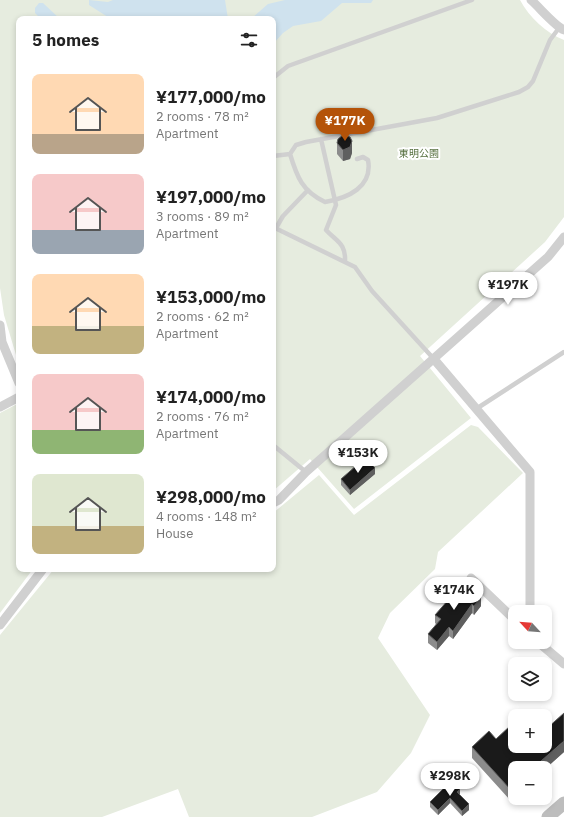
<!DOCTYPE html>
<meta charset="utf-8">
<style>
:root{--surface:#fff;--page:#f2f2f2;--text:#222;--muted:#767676;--accent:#b45309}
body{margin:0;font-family:"IBM Plex Sans","Noto Sans JP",sans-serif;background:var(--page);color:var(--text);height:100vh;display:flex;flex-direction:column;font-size:15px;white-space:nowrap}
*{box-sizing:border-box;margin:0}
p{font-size:13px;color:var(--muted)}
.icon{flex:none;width:22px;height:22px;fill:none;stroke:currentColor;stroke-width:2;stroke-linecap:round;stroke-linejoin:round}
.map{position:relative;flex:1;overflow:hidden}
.panel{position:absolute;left:16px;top:16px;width:260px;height:556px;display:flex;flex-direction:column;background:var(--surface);border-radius:8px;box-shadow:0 2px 6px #0003}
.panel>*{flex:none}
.needle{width:26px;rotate:296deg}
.buttons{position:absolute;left:508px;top:605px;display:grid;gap:8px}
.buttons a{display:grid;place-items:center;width:44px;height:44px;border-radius:8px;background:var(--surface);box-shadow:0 2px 6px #0003;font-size:20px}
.price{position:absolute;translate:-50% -34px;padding:0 9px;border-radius:14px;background:#fff;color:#222;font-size:13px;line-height:26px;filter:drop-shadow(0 1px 2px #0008)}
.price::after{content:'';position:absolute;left:50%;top:24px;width:12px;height:9px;margin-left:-6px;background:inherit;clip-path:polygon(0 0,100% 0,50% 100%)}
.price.current{background:var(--accent);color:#fff}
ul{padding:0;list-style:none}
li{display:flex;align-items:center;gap:12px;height:100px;padding:0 16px}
li span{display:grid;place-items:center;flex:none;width:112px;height:80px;border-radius:8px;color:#555}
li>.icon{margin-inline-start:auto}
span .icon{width:48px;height:48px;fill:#fffc;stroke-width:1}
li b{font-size:17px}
h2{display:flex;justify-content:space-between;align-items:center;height:48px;padding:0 16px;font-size:17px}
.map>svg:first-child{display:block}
</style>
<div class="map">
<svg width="564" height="817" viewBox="0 0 564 817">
<rect width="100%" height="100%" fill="#fff"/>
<path fill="#e6ecdf" d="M0,0H520C529,17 546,33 564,40V217L545,242L420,356L471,418L354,509L310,459L273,491V19H19V365L4,315L0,288Z
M19,403V569H33L0,613V413Z
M471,425L478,427L523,473L438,552L435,569L390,613L378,638L430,715L411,753L377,792L312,817H189L178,789L102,817H0V635L54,569H273V513L319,475L354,515Z"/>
<path fill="#cfe2ee" d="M89,0L108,2L113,0H225L228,19H111L89,5Z
M285,0H373L371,3H342L321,21L293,26L283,33L273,44V19H251L268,4Z
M39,3H43L60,19H41L35,13V8Z"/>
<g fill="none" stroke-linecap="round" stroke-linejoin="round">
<path stroke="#d0d0d0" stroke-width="4.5" d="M273,78L288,66L472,0
M321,139L336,205L326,230C337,242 346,243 345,262
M290,154C297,177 302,191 325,202C348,198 373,187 368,160L363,157L357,159
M273,156L290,154L296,145L306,142L437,118L519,92L528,87L533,81L550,40L559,28
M273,227L355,267L372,291L433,358
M276,228L283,216L308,190
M476,409L564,352
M273,445L306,472"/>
<path stroke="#d0d0d0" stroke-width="9" d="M531,0C540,8 555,26 564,30
M0,325L2,342L19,383
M433,358L530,472V612
M0,407L19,397
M273,503L279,500L306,472L548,257L564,237
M471,578L515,620
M0,625L43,569
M538,642L564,664"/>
<path stroke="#bdbdbd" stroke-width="13" d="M548,817L564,803"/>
</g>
<path fill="#8c8c8c" d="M337,143L352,153L350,159L343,161L337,154Z
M375,474L350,495L341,485V479Z
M464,582L481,606L474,615L472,613L453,639L449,636L437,650L428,643V634L436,624L435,623V615Z
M496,739L515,746L564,752L545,769V768L510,800L472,758V747Z
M460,794L459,795L469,810L462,816L450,803L438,815L430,807V802Z"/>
<path fill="#5f5f5f" d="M352,141V153L350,159L343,161V150Z
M375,468V474L350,495V490Z
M481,597V606L474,615V606Z
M472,604V613L453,639V631Z
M449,627V636L437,650V642Z
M564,741V752L545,769V768H533Z
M515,784V796L510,800V789Z
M460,789V794L457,797V792Z
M450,798V803L438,815V810Z
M469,804V810L462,816V811Z"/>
<path fill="#1a1a1a" stroke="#5f5f5f" d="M343,135L350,137L352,141L350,147L343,150L337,143L338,139Z
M365,458L375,468L350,490L341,479Z
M464,582L481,597L474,606L472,604L453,631L449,627L437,642L428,634L441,619L435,615Z
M564,713V741L533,768H515V784L510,789L472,747L489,731L496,739L510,726L515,732V746H545V730Z
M452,780L460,789L457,792L469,804L462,811L450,798L438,810L430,802Z"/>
<g text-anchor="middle" stroke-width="4" stroke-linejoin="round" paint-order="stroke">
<g font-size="10" fill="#56703f" stroke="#fff">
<text x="419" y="157">東明公園</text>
</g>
</g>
</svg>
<div class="buttons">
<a><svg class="needle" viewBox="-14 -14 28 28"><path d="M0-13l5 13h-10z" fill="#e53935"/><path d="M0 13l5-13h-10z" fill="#767676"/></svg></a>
<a><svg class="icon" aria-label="layers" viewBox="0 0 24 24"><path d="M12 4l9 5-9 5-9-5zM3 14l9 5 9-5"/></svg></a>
<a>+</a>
<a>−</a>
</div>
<b class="price current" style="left:345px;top:142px">¥177K</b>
<b class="price" style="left:508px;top:306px">¥197K</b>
<b class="price" style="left:358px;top:474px">¥153K</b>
<b class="price" style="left:454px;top:611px">¥174K</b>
<b class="price" style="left:450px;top:797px">¥298K</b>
<section class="panel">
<h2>5 homes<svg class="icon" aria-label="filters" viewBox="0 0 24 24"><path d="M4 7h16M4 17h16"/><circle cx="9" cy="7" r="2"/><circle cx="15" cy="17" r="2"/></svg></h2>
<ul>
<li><span style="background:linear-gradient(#ffd9b3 75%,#b9a48a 0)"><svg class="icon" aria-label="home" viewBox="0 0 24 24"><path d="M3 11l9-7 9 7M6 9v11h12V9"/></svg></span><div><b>¥177,000/mo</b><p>2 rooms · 78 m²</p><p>Apartment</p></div></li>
<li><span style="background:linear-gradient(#f6c9c9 70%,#9aa5b1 0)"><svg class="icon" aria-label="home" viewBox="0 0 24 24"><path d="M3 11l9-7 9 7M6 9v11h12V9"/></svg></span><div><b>¥197,000/mo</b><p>3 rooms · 89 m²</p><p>Apartment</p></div></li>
<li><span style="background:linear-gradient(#ffd9b3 65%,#c2b280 0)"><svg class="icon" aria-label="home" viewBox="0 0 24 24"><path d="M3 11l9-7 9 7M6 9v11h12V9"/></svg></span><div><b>¥153,000/mo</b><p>2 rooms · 62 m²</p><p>Apartment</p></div></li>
<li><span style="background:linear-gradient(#f6c9c9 70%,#8fb573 0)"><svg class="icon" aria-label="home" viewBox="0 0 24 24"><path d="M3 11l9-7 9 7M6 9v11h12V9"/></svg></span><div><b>¥174,000/mo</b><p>2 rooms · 76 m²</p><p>Apartment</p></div></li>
<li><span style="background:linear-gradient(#dfe7d0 65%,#c2b280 0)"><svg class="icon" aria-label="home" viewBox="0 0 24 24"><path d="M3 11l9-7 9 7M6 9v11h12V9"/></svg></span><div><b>¥298,000/mo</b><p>4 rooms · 148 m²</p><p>House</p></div></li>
</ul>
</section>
</div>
